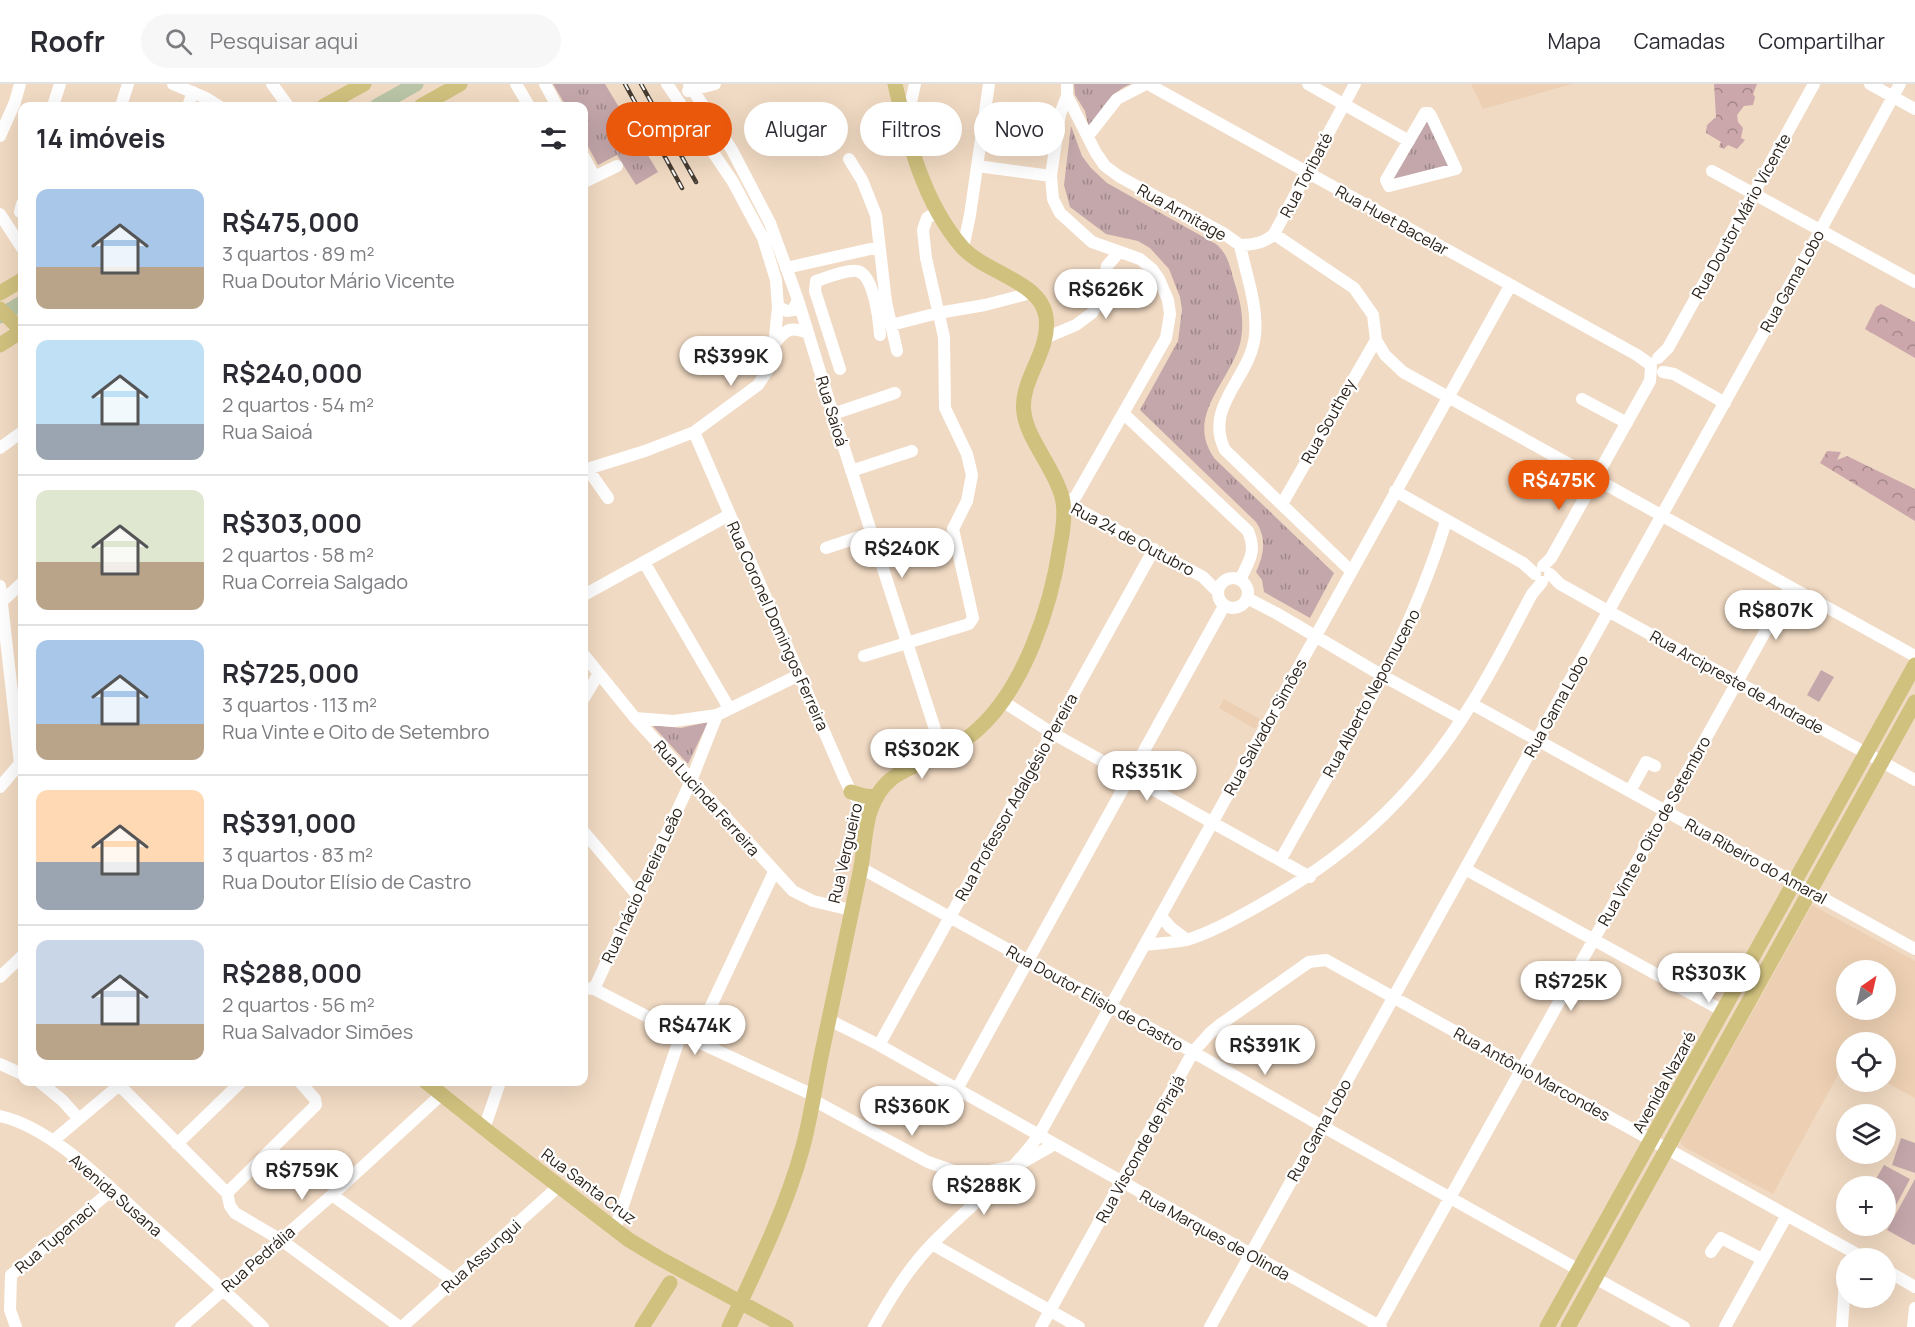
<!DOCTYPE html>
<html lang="pt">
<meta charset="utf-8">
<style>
:root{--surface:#fff;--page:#f7f7f7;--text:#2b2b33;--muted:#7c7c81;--line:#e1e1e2;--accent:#ea580c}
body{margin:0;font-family:Manrope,sans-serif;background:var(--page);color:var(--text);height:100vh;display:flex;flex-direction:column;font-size:22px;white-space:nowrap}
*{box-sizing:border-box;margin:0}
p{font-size:20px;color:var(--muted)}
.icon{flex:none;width:33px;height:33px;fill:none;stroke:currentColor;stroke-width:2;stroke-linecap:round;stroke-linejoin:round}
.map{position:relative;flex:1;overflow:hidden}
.panel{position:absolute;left:18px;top:18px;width:570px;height:984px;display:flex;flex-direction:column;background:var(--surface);border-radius:12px;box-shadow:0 6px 24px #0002}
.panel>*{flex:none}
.banner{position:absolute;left:606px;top:18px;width:570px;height:54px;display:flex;gap:12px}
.needle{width:39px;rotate:34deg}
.buttons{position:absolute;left:1836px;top:876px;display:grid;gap:12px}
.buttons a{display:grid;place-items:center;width:60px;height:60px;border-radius:50%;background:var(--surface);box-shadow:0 6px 24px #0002;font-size:30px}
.price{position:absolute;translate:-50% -51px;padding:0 14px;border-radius:21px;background:#fff;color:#222;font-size:20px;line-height:39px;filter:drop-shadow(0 2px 3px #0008)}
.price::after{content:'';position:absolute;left:50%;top:36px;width:18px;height:14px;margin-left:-9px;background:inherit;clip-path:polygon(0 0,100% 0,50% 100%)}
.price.active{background:var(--accent);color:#fff}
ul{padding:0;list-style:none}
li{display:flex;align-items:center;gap:18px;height:150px;padding:0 18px}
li+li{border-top:2px solid var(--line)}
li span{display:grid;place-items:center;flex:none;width:168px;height:120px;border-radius:12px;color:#555}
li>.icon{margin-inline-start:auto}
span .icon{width:72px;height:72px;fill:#fffc;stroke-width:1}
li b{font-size:26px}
h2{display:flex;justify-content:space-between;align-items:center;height:72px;padding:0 18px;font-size:26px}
.pill{padding:0 21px;border-radius:27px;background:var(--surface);box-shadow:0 6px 24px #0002;font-size:21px;line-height:54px}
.pill.active{background:var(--accent);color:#fff}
header{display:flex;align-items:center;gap:36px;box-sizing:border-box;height:84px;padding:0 30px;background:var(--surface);border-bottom:2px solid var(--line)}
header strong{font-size:28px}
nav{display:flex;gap:33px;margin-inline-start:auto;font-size:21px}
.search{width:420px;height:54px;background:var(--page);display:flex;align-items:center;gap:15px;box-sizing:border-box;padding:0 21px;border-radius:33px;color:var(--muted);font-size:22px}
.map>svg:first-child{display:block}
</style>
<header>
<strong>Roofr</strong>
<div class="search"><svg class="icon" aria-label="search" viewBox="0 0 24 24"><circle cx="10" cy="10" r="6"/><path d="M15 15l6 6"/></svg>Pesquisar aqui</div>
<nav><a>Mapa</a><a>Camadas</a><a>Compartilhar</a></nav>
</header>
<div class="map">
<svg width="1915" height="1243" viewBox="0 0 1915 1243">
<defs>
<pattern id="grass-tufts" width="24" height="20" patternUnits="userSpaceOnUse" patternTransform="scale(1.5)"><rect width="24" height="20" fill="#c4a7aa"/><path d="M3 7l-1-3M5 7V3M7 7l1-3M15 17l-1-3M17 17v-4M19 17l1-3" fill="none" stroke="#9f888a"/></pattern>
<pattern id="forest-crowns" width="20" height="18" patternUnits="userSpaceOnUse" patternTransform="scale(1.5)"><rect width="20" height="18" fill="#cba6aa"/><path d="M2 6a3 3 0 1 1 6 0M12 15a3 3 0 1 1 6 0" fill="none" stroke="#a5878a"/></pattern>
</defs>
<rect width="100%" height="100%" fill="#f1dac3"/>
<path fill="#edd0b3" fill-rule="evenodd" d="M1471,0H1572L1483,25Z
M1224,615L1260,635L1255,645L1219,624Z
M1812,821L1915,877V1014L1885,998L1886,958H1846V976L1773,1110L1684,1063L1680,1058ZM1846,886H1886V926H1846Z"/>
<path fill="url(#grass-tufts)" d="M553,0H605L658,88L636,101L617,71L598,81L584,55V22H566Z
M1074,0H1131C1111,7 1100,27 1089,44L1085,27L1075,11Z
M1427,31L1454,85L1388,100Z
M1071,42L1082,72L1091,84L1107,99L1216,160C1228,170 1230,183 1234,197C1241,218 1245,238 1240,260C1229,299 1184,333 1215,375L1334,489L1310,534L1264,508L1262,496L1256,488C1264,471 1267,454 1256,438L1140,326L1178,257L1182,226L1180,213L1169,185L1150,164L1138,157L1106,150L1070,123L1064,101Z
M708,638L688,680L652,641L681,644Z"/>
<path fill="url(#forest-crowns)" d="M1714,0H1757L1753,10L1755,13L1753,21L1744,22L1737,31L1738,38L1743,44L1741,54L1745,56L1737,65L1728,61L1724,65L1719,63L1721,58L1706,49L1707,41L1716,33Z
M1881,220L1915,238V274L1865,245L1876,223Z
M1827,367L1841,368L1837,376L1847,372L1915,405V437L1820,379Z"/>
<path fill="#c4a7aa" d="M1821,586L1834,593L1819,618L1807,611Z
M1901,1054L1915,1059V1089L1892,1081Z
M1884,1081L1910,1095L1886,1140V1102H1872Z
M1915,1095V1160L1914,1161L1887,1146Z"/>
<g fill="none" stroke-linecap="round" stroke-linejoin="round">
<path stroke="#b9c5a6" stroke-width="15" d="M377,22L416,0
M0,232L22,219"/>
<path stroke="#fff" stroke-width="12" d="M173,0L206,14L219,22
M272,0L288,22
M516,0L529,22
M545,0L557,22
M689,0L732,66L770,139L798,216L833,330L943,670
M1148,0L1637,271L1651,281
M1308,0L1409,57
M1870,0L1915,25
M688,7L715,0
M1067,12L1096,69L1105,82L1120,93L1223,149L1240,161C1246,191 1258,221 1255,251C1251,294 1203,322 1225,366L1351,487
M53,22L60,0
M121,22L128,0
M188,22L193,8
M1425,29H1429L1431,32L1456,85L1389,102L1386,96Z
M903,35L909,27L915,0
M0,52L15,18L20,0
M1088,52L1117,15L1146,0
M584,73L594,92
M849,75L862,96L876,131L886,218L897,267
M977,82L1051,92
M1712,87L1915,198
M584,98L617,82
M20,128L22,120
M0,130L22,164
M1274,150L1354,204L1373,231L1376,256L1385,271L1403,288L1915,572
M1240,161C1252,161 1265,159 1274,150L1355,0
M963,164L970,131L989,0
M786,184L879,163
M778,223L787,227L793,226L798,216
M891,241L938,229L985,221L1027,210L1032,207
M1045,254L1076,241L1092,229L1100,215L1107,182L1119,168
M774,260C786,245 790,242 808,249
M1658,274L1668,264L1814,0
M840,285L815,207L816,197C826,194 848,185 857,187C874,190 879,237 880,251
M1663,288L1674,290L1725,319
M1582,315L1627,339
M833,330L895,309
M1124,330L1248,447C1257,469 1249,476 1240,496
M694,348L843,691L851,708L869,732
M0,364L22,348
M587,384L608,414
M584,386L645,367L694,348L758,301L767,287L774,262L778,223L776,196L763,154L733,98L667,0
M851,387L912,367
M1395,407L1523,479L1535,490
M1063,417L1074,415L1076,412L1166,254L1170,230L1168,216L1159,195L1152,185L1140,175L1092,158L1060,129L1053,115L1051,92L1060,30L1067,12V0
M1063,417L1203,493L1217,507
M1282,420L1376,256
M826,464L871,449
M644,478L729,624
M1543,482L1551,474L1650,297L1651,284
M1550,490L1560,500L1608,527L1915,696
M1218 509a15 15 0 1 1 30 0a15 15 0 1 1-30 0Z
M0,502L20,680
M584,511L729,431
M1247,514L1276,529L1383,592L1462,635
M0,519L22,499
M584,571L635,634L793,807L813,817L851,826
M864,572L969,540L973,534L953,445L967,417L972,391L967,370L945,324L944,253L926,174L923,146L927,134L937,128
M584,614L598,591
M1002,617L1052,649L1310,793
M1472,620L1915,865
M635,634L674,637L717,631L799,591
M0,703L22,677
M1630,707L1646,678L1655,682
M584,748L637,811
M1281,775C1342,665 1410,558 1446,437
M861,784L1193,968L1322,1042L1579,1186
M1465,785L1723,927
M1161,832L1170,843L1187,856
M1145,861C1158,859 1173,859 1186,856C1209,850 1250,827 1272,814C1356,766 1419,705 1470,622C1493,586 1512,547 1532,510L1542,498
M0,893L22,872
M584,904L594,905L681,950L813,1011
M594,905L691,697L717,631
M829,936L879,961L957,1005L1381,1243
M695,956L774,788
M879,961L1154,465
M0,980L22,990
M40,998L63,1017L79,1035
M116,998L227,1109L230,1122L235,1129L281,1156L400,1243
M957,1005L1224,522
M813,1016L928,1078L954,1087L984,1088L1016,1082L1055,1060
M0,1032C52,1043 108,1102 148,1138C186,1172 225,1207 263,1243
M484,1045L500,998
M54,1056L123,998
M177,1060L241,998
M227,1109L316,1021L315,1015L300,998
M332,1111L454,1197
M615,1145L681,950
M932,1160L1079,1243
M1711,1168L1721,1154L1762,1175
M1886,1186L1915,1203
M1595,1194L1684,1243
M16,1243L10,1226L11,1191L112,1106
M181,1243L332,1111L442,1010
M402,1243L559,1102
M874,1243C891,1213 908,1185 932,1160C968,1123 1009,1093 1039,1051L1510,202
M1041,1243L1193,968L1210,949L1221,940L1309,878L1326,876L1864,1174
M1210,1243L1820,147L1900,0
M1378,1243L1790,503
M1725,1243L1787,1131
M1842,1243L1846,1180
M1913,1243L1915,1224"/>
<path stroke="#d0c17e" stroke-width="15" d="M324,22L364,0
M421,22L460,0
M0,209L22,196
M0,225L22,247
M0,261L22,247
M851,708L864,712L877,713
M426,998L495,1053L629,1156L659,1174L786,1243
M642,1243L670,1199
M729,1243C756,1185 785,1127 802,1066C811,1034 815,1001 822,968C835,908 847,848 860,788C864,769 864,750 869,731C881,690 906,686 941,671C954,665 965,656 976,647C1024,605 1051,523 1060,462C1063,447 1066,428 1062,413C1054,383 1028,357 1024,329C1019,296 1051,268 1046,233C1041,197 985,189 962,163C923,118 908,56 895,0
M1547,1243L1915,581
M1568,1243L1915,618"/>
<g stroke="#463c31" stroke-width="4.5">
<path id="rail" d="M625,0L682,104
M641,0L696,98"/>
</g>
<use href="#rail" stroke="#fff" stroke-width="2" stroke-dasharray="7" stroke-linecap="butt"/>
</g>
<g text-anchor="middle" stroke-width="4.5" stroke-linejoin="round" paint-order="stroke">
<g font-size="16" fill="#2b231a" stroke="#fff">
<text transform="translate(1306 91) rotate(-62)" y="6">Rua Toribaté</text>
<text transform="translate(1182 128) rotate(29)" y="6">Rua Armitage</text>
<text transform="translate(1741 132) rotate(-61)" y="6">Rua Doutor Mário Vicente</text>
<text transform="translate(1392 136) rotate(29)" y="6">Rua Huet Bacelar</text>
<text transform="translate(1792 197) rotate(-61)" y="6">Rua Gama Lobo</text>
<text transform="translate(832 327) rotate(73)" y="6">Rua Saioá</text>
<text transform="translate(1328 337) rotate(-61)" y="6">Rua Southey</text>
<text transform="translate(1133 455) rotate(28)" y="6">Rua 24 de Outubro</text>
<text transform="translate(778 542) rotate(66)" y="6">Rua Coronel Domingos Ferreira</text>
<text transform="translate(1737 598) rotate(29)" y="6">Rua Arcipreste de Andrade</text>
<text transform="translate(1371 609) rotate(-62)" y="6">Rua Alberto Nepomuceno</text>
<text transform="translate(1556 622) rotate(-61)" y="6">Rua Gama Lobo</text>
<text transform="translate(1265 643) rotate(-61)" y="6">Rua Salvador Simões</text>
<text transform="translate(1016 713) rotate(-61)" y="6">Rua Professor Adalgésio Pereira</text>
<text transform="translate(707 714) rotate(48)" y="6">Rua Lucinda Ferreira</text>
<text transform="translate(1654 747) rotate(-61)" y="6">Rua Vinte e Oito de Setembro</text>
<text transform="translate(845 769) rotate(-77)" y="6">Rua Vergueiro</text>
<text transform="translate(1756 777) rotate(29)" y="6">Rua Ribeiro do Amaral</text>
<text transform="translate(642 801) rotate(-65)" y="6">Rua Inácio Pereira Leão</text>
<text transform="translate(1095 914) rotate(29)" y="6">Rua Doutor Elísio de Castro</text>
<text transform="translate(1532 990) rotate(29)" y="6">Rua Antônio Marcondes</text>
<text transform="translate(1664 998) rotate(-61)" y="6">Avenida Nazaré</text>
<text transform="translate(1319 1046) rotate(-61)" y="6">Rua Gama Lobo</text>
<text transform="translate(1140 1065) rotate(-61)" y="6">Rua Visconde de Pirajá</text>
<text transform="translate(589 1102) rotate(37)" y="6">Rua Santa Cruz</text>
<text transform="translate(116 1111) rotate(41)" y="6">Avenida Susana</text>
<text transform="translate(1215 1151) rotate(29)" y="6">Rua Marques de Olinda</text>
<text transform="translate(55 1154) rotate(-40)" y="6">Rua Tupanaci</text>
<text transform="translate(481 1172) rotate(-42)" y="6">Rua Assungui</text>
<text transform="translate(258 1175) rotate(-41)" y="6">Rua Pedrália</text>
</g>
</g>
</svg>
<div class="buttons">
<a><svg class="needle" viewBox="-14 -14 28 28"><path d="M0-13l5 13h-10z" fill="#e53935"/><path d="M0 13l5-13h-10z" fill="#7c7c81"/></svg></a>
<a><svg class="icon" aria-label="locate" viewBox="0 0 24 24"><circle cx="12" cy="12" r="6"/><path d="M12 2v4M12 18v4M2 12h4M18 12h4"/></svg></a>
<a><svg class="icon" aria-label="layers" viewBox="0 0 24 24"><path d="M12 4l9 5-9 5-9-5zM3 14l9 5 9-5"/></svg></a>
<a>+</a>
<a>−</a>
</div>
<b class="price" style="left:1106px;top:236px">R$626K</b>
<b class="price" style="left:731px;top:303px">R$399K</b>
<b class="price active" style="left:1559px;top:427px">R$475K</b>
<b class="price" style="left:902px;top:495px">R$240K</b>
<b class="price" style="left:1776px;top:557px">R$807K</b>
<b class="price" style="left:922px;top:696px">R$302K</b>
<b class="price" style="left:1147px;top:718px">R$351K</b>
<b class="price" style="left:1709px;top:920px">R$303K</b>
<b class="price" style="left:1571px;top:928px">R$725K</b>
<b class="price" style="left:695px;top:972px">R$474K</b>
<b class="price" style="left:1265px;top:992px">R$391K</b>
<b class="price" style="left:912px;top:1053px">R$360K</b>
<b class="price" style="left:302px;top:1117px">R$759K</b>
<b class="price" style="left:984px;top:1132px">R$288K</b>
<div class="banner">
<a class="pill active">Comprar</a>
<a class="pill">Alugar</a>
<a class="pill">Filtros</a>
<a class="pill">Novo</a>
</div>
<section class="panel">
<h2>14 imóveis<svg class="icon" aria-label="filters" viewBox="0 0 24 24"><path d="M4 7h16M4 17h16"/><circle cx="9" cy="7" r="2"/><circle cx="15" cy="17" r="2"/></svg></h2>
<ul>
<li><span style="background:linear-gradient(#a9c7e8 65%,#b9a48a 0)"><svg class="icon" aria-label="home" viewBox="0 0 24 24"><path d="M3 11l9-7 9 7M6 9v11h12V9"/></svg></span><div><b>R$475,000</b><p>3 quartos · 89 m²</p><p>Rua Doutor Mário Vicente</p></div></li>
<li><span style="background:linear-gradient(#bfe0f5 70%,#9aa5b1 0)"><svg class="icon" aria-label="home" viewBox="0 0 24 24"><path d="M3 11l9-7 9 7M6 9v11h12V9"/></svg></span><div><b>R$240,000</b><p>2 quartos · 54 m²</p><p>Rua Saioá</p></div></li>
<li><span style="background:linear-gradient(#dfe7d0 60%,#b9a48a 0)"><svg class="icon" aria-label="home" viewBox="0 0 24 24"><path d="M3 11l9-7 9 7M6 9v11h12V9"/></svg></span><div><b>R$303,000</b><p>2 quartos · 58 m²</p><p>Rua Correia Salgado</p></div></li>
<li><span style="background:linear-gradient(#a9c7e8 70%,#b9a48a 0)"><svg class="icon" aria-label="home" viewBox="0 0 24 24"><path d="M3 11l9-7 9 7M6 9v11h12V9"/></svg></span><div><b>R$725,000</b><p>3 quartos · 113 m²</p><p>Rua Vinte e Oito de Setembro</p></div></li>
<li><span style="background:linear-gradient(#ffd9b3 60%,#9aa5b1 0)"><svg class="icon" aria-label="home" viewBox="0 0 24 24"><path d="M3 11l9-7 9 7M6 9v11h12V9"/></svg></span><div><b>R$391,000</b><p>3 quartos · 83 m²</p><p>Rua Doutor Elísio de Castro</p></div></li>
<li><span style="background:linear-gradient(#c9d6e8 70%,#b9a48a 0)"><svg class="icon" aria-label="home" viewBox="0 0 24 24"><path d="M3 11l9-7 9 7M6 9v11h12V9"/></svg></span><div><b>R$288,000</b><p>2 quartos · 56 m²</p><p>Rua Salvador Simões</p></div></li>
</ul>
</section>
</div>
